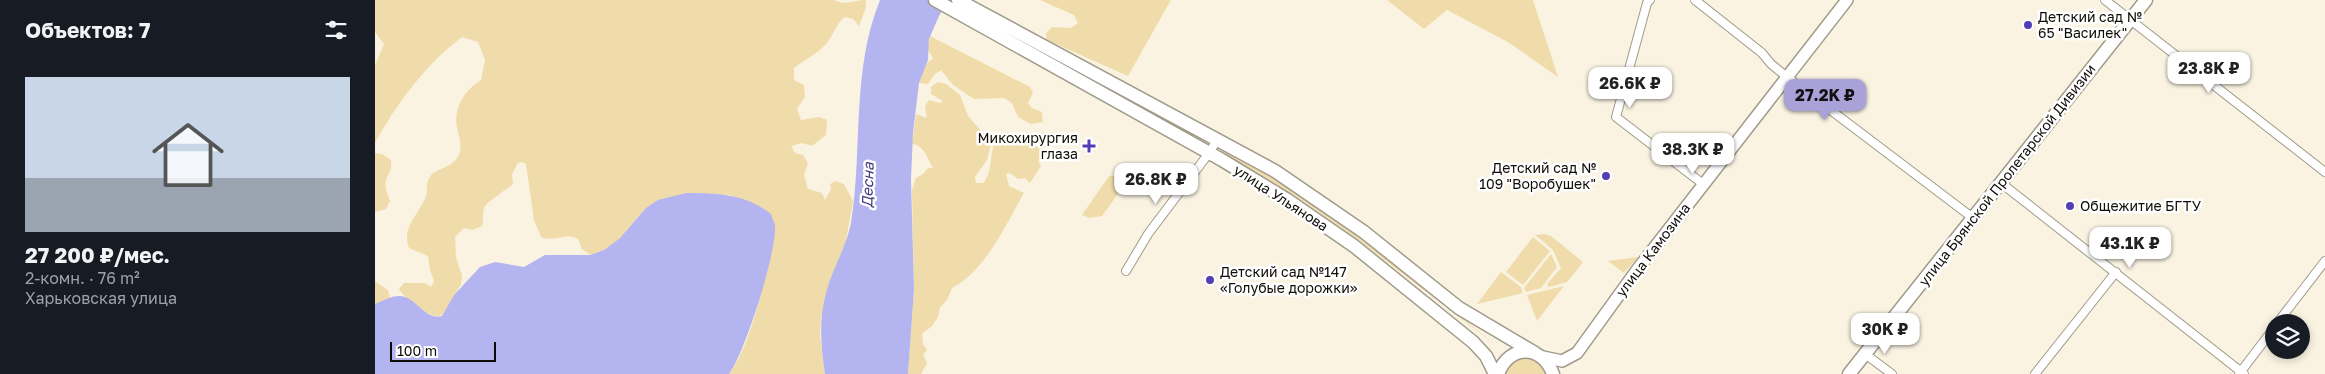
<!DOCTYPE html>
<html lang="ru">
<meta charset="utf-8">
<style>
:root{--surface:#171b24;--page:#20242c;--text:#f1f3f6;--muted:#9ea1a6;--line:#363941;--accent:#a9a2d9}
body{margin:0;font-family:"Golos Text",sans-serif;background:var(--page);color:var(--text);height:100vh;display:flex;flex-direction:column;font-size:19px;white-space:nowrap}
*{box-sizing:border-box;margin:0}
p{font-size:16px;color:var(--muted)}
.icon{flex:none;width:28px;height:28px;fill:none;stroke:currentColor;stroke-width:2;stroke-linecap:round;stroke-linejoin:round}
.map{position:relative;flex:1;overflow:hidden}
.sheet{display:flex;flex-direction:column;background:var(--surface);width:375px}
.sheet>*{flex:none}
.buttons{position:absolute;left:1890px;top:314px;display:grid;gap:10px}
.buttons a{display:grid;place-items:center;width:45px;height:45px;border-radius:50%;background:var(--surface);box-shadow:0 2px 8px #0003;font-size:25px}
.scale{position:absolute;left:15px;bottom:12px;width:106px;box-sizing:border-box;padding-left:5px;border:2px solid #0f0d07;border-top:0;font-size:14px;line-height:18px;white-space:nowrap;color:#0f0d07;-webkit-text-stroke:4px #fff;paint-order:stroke}
.price{position:absolute;translate:-50% -42px;padding:0 11px;border-radius:10px;background:#fff;color:#222;font-size:16px;line-height:32px;filter:drop-shadow(0 1px 2px #0008)}
.price::after{content:'';position:absolute;left:50%;top:30px;width:15px;height:11px;margin-left:-8px;background:inherit;clip-path:polygon(0 0,100% 0,50% 100%)}
.price.active{background:var(--accent);color:#111}
ul{padding:0;list-style:none}
li{display:grid;align-content:center;gap:10px;height:265px;padding:0 25px}
li+li{border-top:1px solid var(--line)}
li span{display:grid;place-items:center;height:155px;border-radius:0px;color:#555}
li>.icon{margin-inline-start:auto}
span .icon{width:90px;height:90px;fill:#fffc;stroke-width:1}
li b{font-size:21px}
h2{display:flex;justify-content:space-between;align-items:center;height:60px;padding:0 25px;font-size:21px}
main{display:flex;flex:1;min-height:0}
.map>svg:first-child{display:block}
</style>
<main>
<section class="sheet">
<h2>Объектов: 7<svg class="icon" aria-label="filters" viewBox="0 0 24 24"><path d="M4 7h16M4 17h16"/><circle cx="9" cy="7" r="2"/><circle cx="15" cy="17" r="2"/></svg></h2>
<ul>
<li><span style="background:linear-gradient(#c9d6e8 65%,#9aa5b1 0)"><svg class="icon" aria-label="home" viewBox="0 0 24 24"><path d="M3 11l9-7 9 7M6 9v11h12V9"/></svg></span><div><b>27 200 ₽/мес.</b><p>2-комн. · 76 m²</p><p>Харьковская улица</p></div></li>
</ul>
</section>
<div class="map">
<svg width="1950" height="374" viewBox="0 0 1950 374">
<rect width="100%" height="100%" fill="#faf3e2"/>
<path fill="#f0dcaa" d="M0,0H459C471,6 479,0 491,0V7L484,26L478,19L470,17C460,24 459,35 452,43C443,54 430,59 419,68V80L429,85L430,97L422,109L426,120L444,117L452,120L451,135L437,146L427,143L416,146L420,153L428,155L433,163L429,175L433,189L447,193L450,200L456,189L455,184L461,181L469,184L478,201L471,241L456,279L446,317L445,336L450,374H354C377,344 390,277 398,240L356,195L311,193L271,208L245,238L229,250L215,255L207,249L203,239C191,232 179,243 166,237L159,220L151,164L147,162L143,163L137,174L138,184C132,189 113,202 110,206C107,210 109,220 107,226L97,230L89,228L80,237L81,257L87,276L86,285L79,295L71,312L63,317C49,313 32,301 24,289L29,283H50L56,287L59,281L55,270L53,256L34,248C26,227 44,215 51,196C53,188 50,181 57,174C65,168 76,167 82,158C89,148 84,138 82,128C78,108 90,90 106,80L110,60L103,42L87,37C51,64 22,103 0,143V65L9,44L0,32Z
M665,0H796L753,76L672,40L671,33L677,27L696,28L703,23L699,15Z
M1012,0H1158L1183,77L1133,42L1072,10L1049,29Z
M555,36L655,87L658,93L653,103L657,108L667,112L668,122L656,124L643,117L637,103L629,98L599,99L578,85L566,70L559,75L553,84L544,83L550,65L558,58L553,50Z
M683,60L831,141L829,142L683,63Z
M563,82L571,84L585,95L593,116L608,133L618,136L612,160L600,177L601,183H608C619,171 613,154 621,141L626,143V136L631,132L646,136L652,132L659,147L667,146L663,139L667,132H675L677,143L667,149L668,158L663,161L666,166L655,183L650,178L643,179L635,173L631,174L634,186L649,193C630,226 610,271 577,288L572,300L565,307L563,317L557,326L547,334L548,344L552,350L548,355L552,363L546,374H533L539,289L537,190L541,178L548,174L553,168H558C553,159 549,145 537,144L541,114L552,118L550,106L554,100L565,103L568,101L556,94V87Z
M848,149L908,183L980,232L1122,346L977,235L918,194L847,153Z
M0,153L7,154L16,160C17,170 14,172 11,180C9,187 13,195 15,201L11,209L0,212Z
M734,176H744L753,180L727,216L715,218L707,215Z
M1169,234L1176,236L1208,262L1192,282L1174,287L1172,284L1186,268L1178,250L1160,235Z
M1158,237L1175,251L1148,285L1131,272Z
M1176,254L1182,267L1166,288L1151,292L1149,288Z
M1263,257L1249,273L1233,261Z
M1126,272L1146,287L1148,293L1102,304Z
M0,281L13,290L15,298L0,304Z
M1189,286L1162,321L1152,295Z
M1153,357L1166,363L1171,374H1130C1135,364 1141,358 1153,357Z"/>
<path fill="#b4b5f0" d="M505,0H573L564,16L554,39L553,60L544,83L538,133L536,179L539,289L533,374H450C445,337 443,316 455,280C462,261 472,243 476,223C488,149 476,71 505,0Z
M311,193C342,193 371,194 396,214C397,218 399,222 400,225C402,252 370,353 354,374H0V304C7,301 16,296 24,296C40,295 50,321 67,316L79,295L105,267L120,262L149,267L170,255H215L229,250L245,238L271,208L283,200Z"/>
<g fill="none" stroke-linecap="round" stroke-linejoin="round">
<g stroke="#a09a8a" stroke-width="10">
<path id="street" d="M1275,0L1272,3L1241,117L1328,184
M1320,0L1387,53L1396,64L1412,77L1598,218
M1730,0L1950,172
M1626,183L1869,374
M751,271L773,234L834,153L842,140
M1903,322L1950,261
M1490,354L1517,374
M1660,374L1741,272
M1864,374L1899,328"/>
</g>
<g stroke="#a09a8a" stroke-width="14">
<path id="secondary" d="M1168,357L1187,361L1202,353L1262,270L1472,0"/>
</g>
<g stroke="#a09a8a" stroke-width="15">
<path id="primary" d="M560,0L847,160L911,199L979,246L1098,342L1111,356L1120,374
M583,0L900,171L989,232L1084,308L1160,353
M1123,374C1134,344 1167,344 1178,374
M1474,374L1771,0"/>
</g>
<use href="#street" stroke="#fff" stroke-width="8"/>
<use href="#secondary" stroke="#fff" stroke-width="11"/>
<use href="#primary" stroke="#fff" stroke-width="12"/>
</g>
<g fill="#513eb6" stroke="#fff" stroke-width="2">
<circle cx="1653" cy="25" r="5"/>
<path d="M711.5 138.5h5v5h5v5h-5v5h-5v-5h-5v-5h5z"/>
<circle cx="1231" cy="176" r="5"/>
<circle cx="1695" cy="206" r="5"/>
<circle cx="835" cy="280" r="5"/>
</g>
<g text-anchor="middle" stroke-width="5" stroke-linejoin="round" paint-order="stroke">
<g font-size="14" fill="#0f0d07" stroke="#fff" text-anchor="start">
<text x="1663" y="22">Детский сад №<tspan x="1663" dy="16">65 "Василек"</tspan></text>
<text x="703" y="143" text-anchor="end">Микохирургия<tspan x="703" dy="16">глаза</tspan></text>
<text x="1221" y="173" text-anchor="end">Детский сад №<tspan x="1221" dy="16">109 "Воробушек"</tspan></text>
<text x="1705" y="211">Общежитие БГТУ</text>
<text x="845" y="277">Детский сад №147<tspan x="845" dy="16">«Голубые дорожки»</tspan></text>
</g>
<g font-size="14" fill="#0f0d07" stroke="#fff">
<text transform="translate(1632 175) rotate(-52)" y="5">улица Брянской Пролетарской Дивизии</text>
<text transform="translate(906 198) rotate(33)" y="5">улица Ульянова</text>
<text transform="translate(1278 250) rotate(-53)" y="5">улица Камозина</text>
</g>
<g font-size="15" font-style="italic" fill="#403a7f" stroke="#fff">
<text transform="translate(493 185) rotate(-88)" y="5">Десна</text>
</g>
</g>
</svg>
<div class="buttons">
<a><svg class="icon" aria-label="layers" viewBox="0 0 24 24"><path d="M12 4l9 5-9 5-9-5zM3 14l9 5 9-5"/></svg></a>
</div>
<div class="scale">100 m</div>
<b class="price" style="left:1834px;top:94px">23.8K ₽</b>
<b class="price" style="left:1255px;top:109px">26.6K ₽</b>
<b class="price active" style="left:1450px;top:121px">27.2K ₽</b>
<b class="price" style="left:1318px;top:175px">38.3K ₽</b>
<b class="price" style="left:781px;top:205px">26.8K ₽</b>
<b class="price" style="left:1755px;top:269px">43.1K ₽</b>
<b class="price" style="left:1510px;top:355px">30K ₽</b>
</div>
</main>
